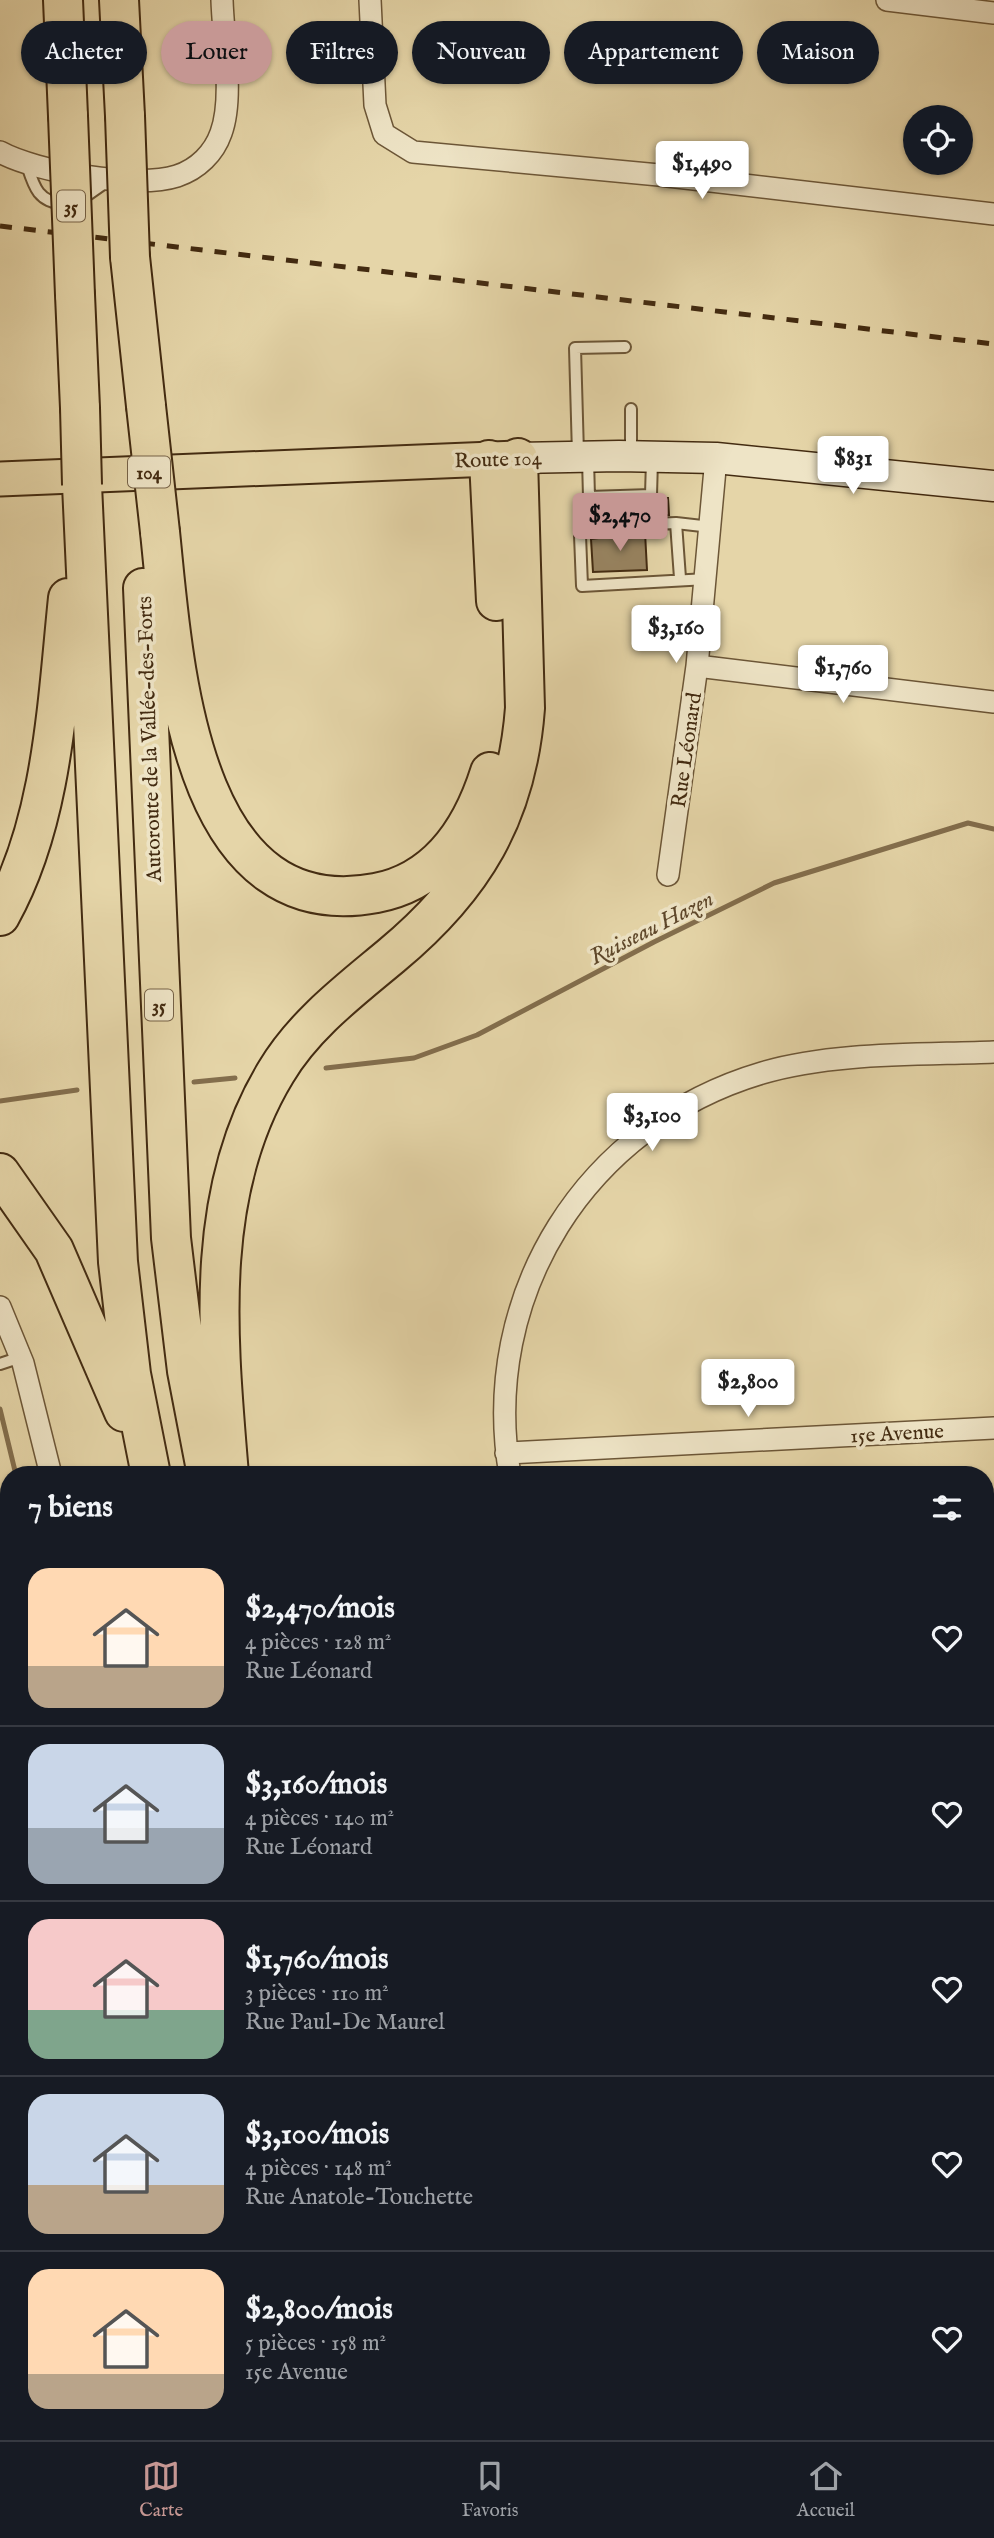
<!DOCTYPE html>
<html lang="fr">
<meta charset="utf-8">
<style>
:root{--surface:#171b24;--page:#242831;--text:#f1f3f6;--muted:#9ea1a6;--line:#363941;--accent:#c59692}
body{margin:0;font-family:"IM FELL English",serif;background:var(--page);color:var(--text);height:100vh;display:flex;flex-direction:column;font-size:26px;white-space:nowrap}
*{box-sizing:border-box;margin:0}
p{font-size:23px;color:var(--muted)}
.icon{flex:none;width:38px;height:38px;fill:none;stroke:currentColor;stroke-width:2;stroke-linecap:round;stroke-linejoin:round}
.map{position:relative;flex:1;overflow:hidden}
.side{position:absolute;left:0px;top:1466px;width:994px;height:975px;display:flex;flex-direction:column;background:var(--surface);border-radius:28px 28px 0 0;box-shadow:0 2px 5px #0004}
.side>*{flex:none}
.banner{position:absolute;left:21px;top:21px;width:952px;height:63px;display:flex;gap:14px}
.controls{position:absolute;left:903px;top:105px;display:grid;gap:14px}
.controls a{display:grid;place-items:center;width:70px;height:70px;border-radius:50%;background:var(--surface);box-shadow:0 2px 5px #0004;font-size:35px}
.price{position:absolute;translate:-50% -60px;padding:0 16px;border-radius:7px;background:#fff;color:#222;font-size:23px;line-height:46px;filter:drop-shadow(0 2px 4px #0008)}
.price::after{content:'';position:absolute;left:50%;top:42px;width:21px;height:16px;margin-left:-10px;background:inherit;clip-path:polygon(0 0,100% 0,50% 100%)}
.price.on{background:var(--accent);color:#111}
ul{padding:0;list-style:none}
li{display:flex;align-items:center;gap:21px;height:175px;padding:0 28px}
li+li{border-top:2px solid var(--line)}
li span{display:grid;place-items:center;flex:none;width:196px;height:140px;border-radius:21px;color:#555}
li>.icon{margin-inline-start:auto}
span .icon{width:84px;height:84px;fill:#fffc;stroke-width:1}
li b{font-size:30px}
h2{display:flex;justify-content:space-between;align-items:center;height:84px;padding:0 28px;font-size:30px}
.pill{padding:0 24px;border-radius:32px;background:var(--surface);box-shadow:0 2px 5px #0004;font-size:24px;line-height:63px}
.pill.on{background:var(--accent);color:#111}
.menu{display:flex;justify-content:space-around;align-items:center;height:98px;border-top:2px solid var(--line);background:var(--surface);font-size:19px;color:var(--muted)}
.menu a{display:grid;justify-items:center;gap:4px}
.menu .on{color:var(--accent)}
.map>svg:first-child{display:block}
</style>
<div class="map">
<svg width="994" height="2440" viewBox="0 0 994 2440">
<rect width="100%" height="100%" fill="#e5d5a8"/>
<filter id="stains"><feTurbulence type="fractalNoise" baseFrequency=".00286" numOctaves="4"/><feColorMatrix values="0 0 0 0 .2 0 0 0 0 .09 0 0 0 0 .02 0 0 0 .5 -.17"/></filter>
<radialGradient id="worn" r=".72"><stop offset=".6" stop-color="#630" stop-opacity="0"/><stop offset="1" stop-color="#630" stop-opacity=".3"/></radialGradient>
<g fill="none" stroke-linecap="round" stroke-linejoin="round">
<path stroke="#836e4d" stroke-width="5" d="M326,1068L414,1058L477,1035L654,942L774,883L968,823L994,829
M194,1082L235,1078
M0,1101L77,1090
M0,1409L16,1475
M323,2432V2440"/>
</g>
<path fill="#978360" stroke="#432b11" stroke-width="2" d="M659,498H668L669,515L660,516Z
M644,503L645,517L604,519V504Z
M645,532L647,570L593,572L591,539Z"/>
<g fill="none" stroke-linecap="round" stroke-linejoin="round">
<g stroke="#6c5637" stroke-width="14">
<path id="lane" d="M27,165C34,187 38,202 64,204
M79,201L109,180
M631,409V455
M578,454L575,348L625,347
M588,459L589,497L651,495L652,460
M589,497L591,528L653,524L651,495
M676,523L711,527
M653,524L676,523L680,578
M591,528L580,535L582,586L707,579
M0,1364L21,1357
M6,1779L9,1865
M1,1956L2,1985
M0,2069L9,2068
M0,2204L9,2203"/>
</g>
<g stroke="#6c5637" stroke-width="24">
<path id="street" d="M370,0L375,105L384,134L413,152L659,175L994,214
M887,0L994,13
M0,152C36,172 137,189 177,176C198,169 214,153 221,133C234,98 223,38 222,0
M697,666L994,702
M668,875L697,666L716,458
M0,1307L23,1363L51,1475
M506,1453L994,1428
M510,1475C479,1295 586,1125 762,1073C832,1052 920,1055 994,1052
M985,1603L994,1602
M0,1911H9
M985,2021L994,2020
M985,2233H994
M570,2432L577,2440"/>
</g>
<g stroke="#432b11" stroke-width="33">
<path id="secondary" d="M518,458L619,456L716,458L994,486"/>
</g>
<g stroke="#432b11" stroke-width="37">
<path id="primary" d="M0,479L515,458"/>
</g>
<g stroke="#432b11" stroke-width="42">
<path id="highway" d="M63,0L68,116
M119,0L125,116
M130,257L146,406
M75,295L80,408
M489,460L496,601
M82,485L118,1262L131,1374L151,1475
M160,532C173,655 186,929 376,893C439,881 472,829 490,772
M143,588L171,1238L187,1371L207,1475
M0,916C53,821 57,704 68,598
M0,1173L54,1250L124,1412
M229,1475C218,1341 202,1193 276,1072C304,1025 349,991 391,956C473,888 517,816 525,708L518,458
M676,2432L683,2440
M758,2432L766,2440"/>
</g>
<path stroke="#432b11" stroke-width="3.5" stroke-dasharray="2 3.5" stroke-linecap="butt" d="M0,2367H9"/>
<use href="#lane" stroke="#eee4c6" stroke-width="10"/>
<use href="#street" stroke="#eee4c6" stroke-width="21"/>
<use href="#secondary" stroke="#eee4c6" stroke-width="30"/>
<use href="#primary" stroke="#e5d5a8" stroke-width="33"/>
<use href="#highway" stroke="#e5d5a8" stroke-width="38"/>
<path stroke="#432b11" stroke-width="5" stroke-dasharray="12 12" stroke-linecap="butt" d="M0,226L994,344"/>
<g stroke="#432b11" stroke-width="42" stroke-linecap="butt">
<path id="highway-bridge" d="M68,116L75,295
M125,116L130,257
M146,406L160,532
M80,408L82,485"/>
</g>
<use href="#highway-bridge" stroke="#e5d5a8" stroke-width="38"/>
</g>
<g text-anchor="middle" stroke-width="7" stroke-linejoin="round" paint-order="stroke">
<g fill="#eee4c6" stroke="#766247" stroke-width="2">
<rect x="57" y="190.5" width="28" height="31" rx="5"/>
<rect x="128" y="456.5" width="42" height="31" rx="5"/>
<rect x="145" y="989.5" width="28" height="31" rx="5"/>
</g>
<g font-size="19" font-weight="bold" fill="#432b11">
<text x="71" y="213">35</text>
<text x="149" y="479">104</text>
<text x="159" y="1012">35</text>
</g>
<g font-size="21" fill="#432b11" stroke="#eee4c6">
<text transform="translate(498 459) rotate(-2)" y="7">Route 104</text>
<text transform="translate(149 739) rotate(-92)" y="7">Autoroute de la Vallée-des-Forts</text>
<text transform="translate(686 750) rotate(-82)" y="7">Rue Léonard</text>
<text transform="translate(897 1433) rotate(-3)" y="7">15e Avenue</text>
</g>
<g font-size="23" font-style="italic" fill="#5e472a" stroke="#eee4c6">
<text transform="translate(651 927) rotate(-27)" y="8">Ruisseau Hazen</text>
</g>
</g>
<rect width="100%" height="100%" filter="url(#stains)"/>
<rect width="100%" height="100%" fill="url(#worn)"/>
</svg>
<div class="controls">
<a><svg class="icon" aria-label="locate" viewBox="0 0 24 24"><circle cx="12" cy="12" r="6"/><path d="M12 2v4M12 18v4M2 12h4M18 12h4"/></svg></a>
</div>
<b class="price" style="left:702px;top:201px">$1,490</b>
<b class="price" style="left:853px;top:496px">$831</b>
<b class="price on" style="left:620px;top:553px">$2,470</b>
<b class="price" style="left:676px;top:665px">$3,160</b>
<b class="price" style="left:843px;top:705px">$1,760</b>
<b class="price" style="left:652px;top:1153px">$3,100</b>
<b class="price" style="left:748px;top:1419px">$2,800</b>
<div class="banner">
<a class="pill">Acheter</a>
<a class="pill on">Louer</a>
<a class="pill">Filtres</a>
<a class="pill">Nouveau</a>
<a class="pill">Appartement</a>
<a class="pill">Maison</a>
</div>
<section class="side">
<h2>7 biens<svg class="icon" aria-label="filters" viewBox="0 0 24 24"><path d="M4 7h16M4 17h16"/><circle cx="9" cy="7" r="2"/><circle cx="15" cy="17" r="2"/></svg></h2>
<ul>
<li><span style="background:linear-gradient(#ffd9b3 70%,#b9a48a 0)"><svg class="icon" aria-label="home" viewBox="0 0 24 24"><path d="M3 11l9-7 9 7M6 9v11h12V9"/></svg></span><div><b>$2,470/mois</b><p>4 pièces · 128 m²</p><p>Rue Léonard</p></div><svg class="icon" aria-label="heart" viewBox="0 0 24 24"><path d="M12 20l-8-8c-3-5 5-10 8-4 3-6 11-1 8 4z"/></svg></li>
<li><span style="background:linear-gradient(#c9d6e8 60%,#9aa5b1 0)"><svg class="icon" aria-label="home" viewBox="0 0 24 24"><path d="M3 11l9-7 9 7M6 9v11h12V9"/></svg></span><div><b>$3,160/mois</b><p>4 pièces · 140 m²</p><p>Rue Léonard</p></div><svg class="icon" aria-label="heart" viewBox="0 0 24 24"><path d="M12 20l-8-8c-3-5 5-10 8-4 3-6 11-1 8 4z"/></svg></li>
<li><span style="background:linear-gradient(#f6c9c9 65%,#7fa58c 0)"><svg class="icon" aria-label="home" viewBox="0 0 24 24"><path d="M3 11l9-7 9 7M6 9v11h12V9"/></svg></span><div><b>$1,760/mois</b><p>3 pièces · 110 m²</p><p>Rue Paul-De Maurel</p></div><svg class="icon" aria-label="heart" viewBox="0 0 24 24"><path d="M12 20l-8-8c-3-5 5-10 8-4 3-6 11-1 8 4z"/></svg></li>
<li><span style="background:linear-gradient(#c9d6e8 65%,#b9a48a 0)"><svg class="icon" aria-label="home" viewBox="0 0 24 24"><path d="M3 11l9-7 9 7M6 9v11h12V9"/></svg></span><div><b>$3,100/mois</b><p>4 pièces · 148 m²</p><p>Rue Anatole-Touchette</p></div><svg class="icon" aria-label="heart" viewBox="0 0 24 24"><path d="M12 20l-8-8c-3-5 5-10 8-4 3-6 11-1 8 4z"/></svg></li>
<li><span style="background:linear-gradient(#ffd9b3 75%,#b9a48a 0)"><svg class="icon" aria-label="home" viewBox="0 0 24 24"><path d="M3 11l9-7 9 7M6 9v11h12V9"/></svg></span><div><b>$2,800/mois</b><p>5 pièces · 158 m²</p><p>15e Avenue</p></div><svg class="icon" aria-label="heart" viewBox="0 0 24 24"><path d="M12 20l-8-8c-3-5 5-10 8-4 3-6 11-1 8 4z"/></svg></li>
</ul>
</section>
</div>
<nav class="menu">
<a class="on"><svg class="icon" aria-label="map" viewBox="0 0 24 24"><path d="M3 6l6-2 6 2 6-2v14l-6 2-6-2-6 2zM9 4v14M15 6v14"/></svg>Carte</a>
<a><svg class="icon" aria-label="saved" viewBox="0 0 24 24"><path d="M7 4h10v16l-5-4-5 4z"/></svg>Favoris</a>
<a><svg class="icon" aria-label="home" viewBox="0 0 24 24"><path d="M3 11l9-7 9 7M6 9v11h12V9"/></svg>Accueil</a>
</nav>
